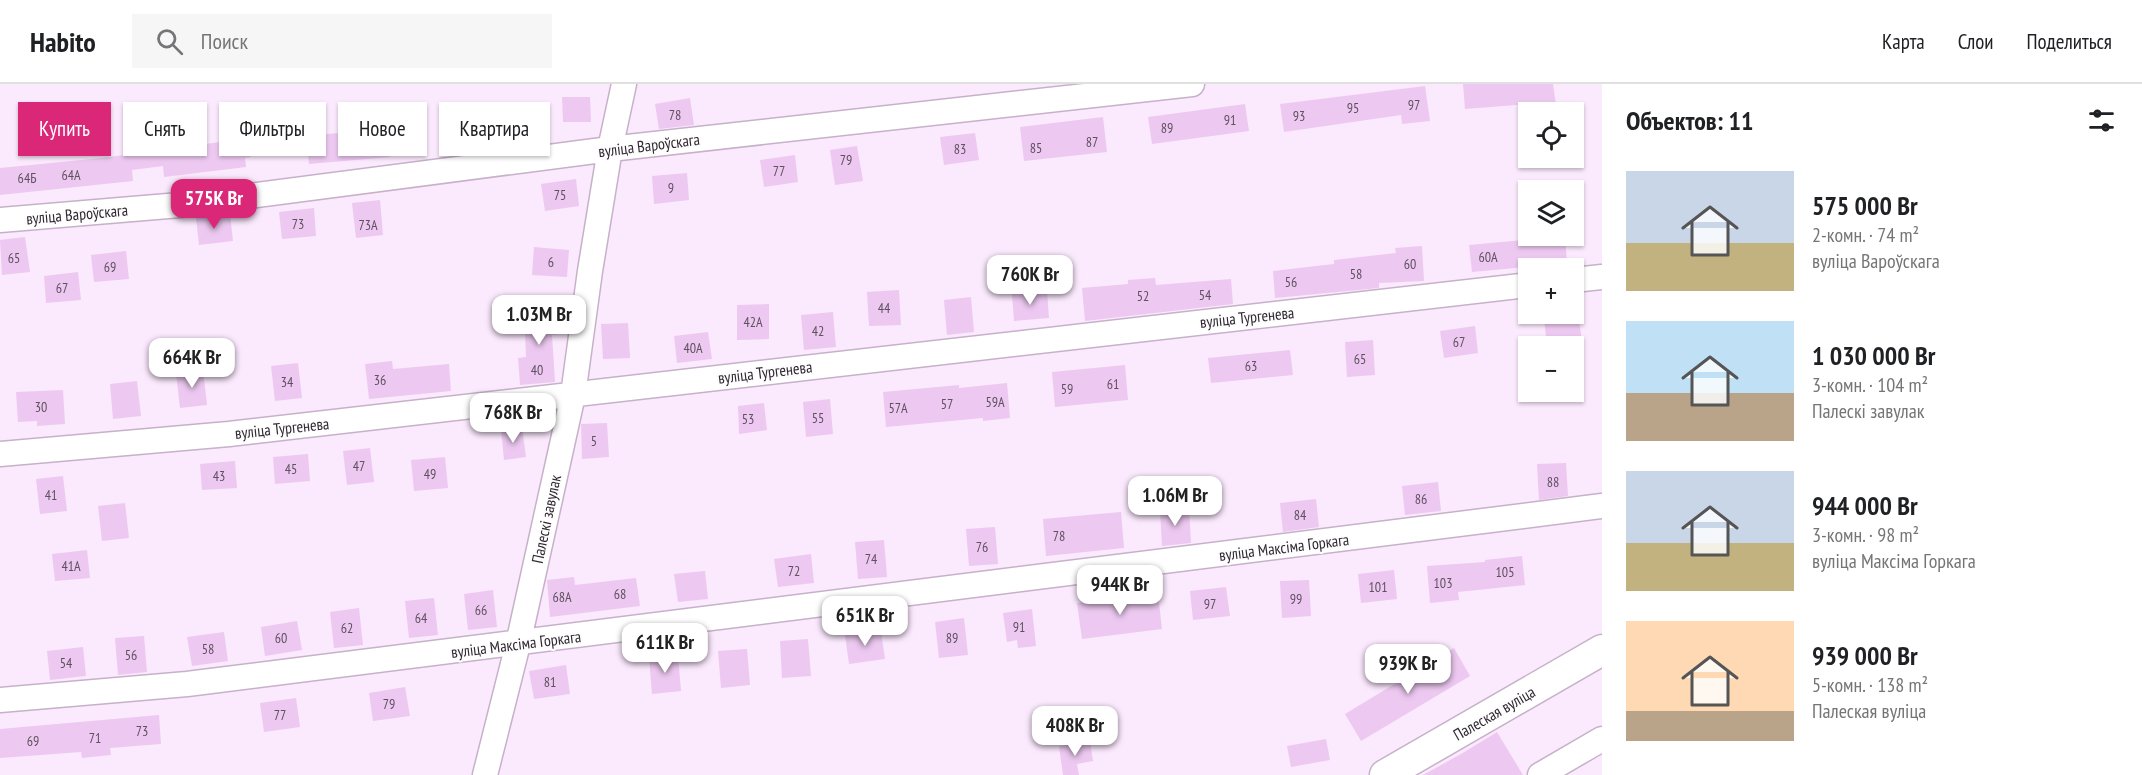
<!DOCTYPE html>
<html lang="ru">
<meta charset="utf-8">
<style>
:root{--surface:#fff;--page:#f6f6f6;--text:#202124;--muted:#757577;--line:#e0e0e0;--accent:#db2777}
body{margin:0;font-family:"PT Sans Narrow",sans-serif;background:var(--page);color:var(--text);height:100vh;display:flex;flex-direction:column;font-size:22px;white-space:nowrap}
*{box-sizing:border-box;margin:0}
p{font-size:20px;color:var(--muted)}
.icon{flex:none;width:33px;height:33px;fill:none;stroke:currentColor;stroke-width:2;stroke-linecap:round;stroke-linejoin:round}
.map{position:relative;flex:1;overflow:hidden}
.drawer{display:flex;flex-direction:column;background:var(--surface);width:540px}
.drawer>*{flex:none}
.guide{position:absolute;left:18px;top:18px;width:570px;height:54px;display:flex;gap:12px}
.buttons{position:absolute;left:1518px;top:18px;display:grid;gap:12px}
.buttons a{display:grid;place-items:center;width:66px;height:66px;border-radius:0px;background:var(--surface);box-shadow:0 2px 4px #0004;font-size:30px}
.price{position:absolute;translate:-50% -51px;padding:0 14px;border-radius:12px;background:#fff;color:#222;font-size:20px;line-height:39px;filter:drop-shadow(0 2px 3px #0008)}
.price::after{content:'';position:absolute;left:50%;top:36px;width:18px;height:14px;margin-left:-9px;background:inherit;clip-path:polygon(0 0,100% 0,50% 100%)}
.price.current{background:var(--accent);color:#fff}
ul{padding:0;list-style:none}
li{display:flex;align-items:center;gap:18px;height:150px;padding:0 24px}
li span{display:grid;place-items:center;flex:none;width:168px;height:120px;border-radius:0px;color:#555}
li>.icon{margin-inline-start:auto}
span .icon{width:72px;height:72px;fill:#fffc;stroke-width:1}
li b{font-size:26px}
h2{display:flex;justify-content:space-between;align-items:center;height:72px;padding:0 24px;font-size:26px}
.pill{padding:0 21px;border-radius:0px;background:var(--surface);box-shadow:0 2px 4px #0004;font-size:21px;line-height:54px}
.pill.current{background:var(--accent);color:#fff}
header{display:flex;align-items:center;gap:36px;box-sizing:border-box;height:84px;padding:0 30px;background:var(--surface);border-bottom:2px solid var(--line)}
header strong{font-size:28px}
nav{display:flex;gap:33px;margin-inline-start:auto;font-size:21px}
.search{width:420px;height:54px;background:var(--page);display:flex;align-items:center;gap:15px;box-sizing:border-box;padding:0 21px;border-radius:0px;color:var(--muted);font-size:22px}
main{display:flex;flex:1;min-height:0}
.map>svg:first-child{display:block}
</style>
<header>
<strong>Habito</strong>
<div class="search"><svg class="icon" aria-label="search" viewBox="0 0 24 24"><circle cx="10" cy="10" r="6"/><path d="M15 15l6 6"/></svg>Поиск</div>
<nav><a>Карта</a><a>Слои</a><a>Поделиться</a></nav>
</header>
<main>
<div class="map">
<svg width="1602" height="691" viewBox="0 0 1602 691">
<rect width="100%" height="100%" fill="#fbe9fd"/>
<path fill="#edc9f1" d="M1463,0H1553L1556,21L1528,24V20L1465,25Z
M1425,2L1430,37L1402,40L1401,31L1284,48L1280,20Z
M562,13H590L591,38H563Z
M690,14L694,41L659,45L655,20Z
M1245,20L1249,47L1152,60L1148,33Z
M498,26L501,61L473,63L470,29Z
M1103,33L1107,68L1024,77L1020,43Z
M387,39L390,73L309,80L306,52L360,47L359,41Z
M975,49L979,76L944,81L940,53Z
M249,54L251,73L245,74L246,83L164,93L163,82L132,86L133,97L0,111V84L102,74Z
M857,62L863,97L835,101L830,66Z
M795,71L798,98L764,103L760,76Z
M687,89L689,116L654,120L652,92Z
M576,95L579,122L545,127L541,100Z
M380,116L383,151L356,154L352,119Z
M314,124L316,152L282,155L279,128Z
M230,130L233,157L199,161L196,134Z
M1565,152L1567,179L1472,188L1469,161Z
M25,153L30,188L2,191L0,156Z
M1422,162L1424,197L1379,199V204L1275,214L1273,187L1334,180V176L1396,169L1395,164Z
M534,163L569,166L567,193L532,191Z
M126,167L129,195L94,198L91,171Z
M78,188L81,216L46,219L44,192Z
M1155,194L1156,201L1231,195L1233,220L1085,237L1082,204L1128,200V196Z
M899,206L901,241L869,242L867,208Z
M1047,207L1049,234L1014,237L1012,210Z
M971,213L974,248L947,251L944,216Z
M769,220V255L737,256V221Z
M559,223L560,250L552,251L555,298L520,301L518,274L526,273L524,224Z
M833,228L836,263L804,266L801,231Z
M1578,230L1582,257L1547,262L1544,235Z
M628,239L630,274L603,275L601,240Z
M1475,242L1478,269L1444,274L1440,247Z
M708,248L712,275L677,279L674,252Z
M1373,256L1375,291L1347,293L1345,258Z
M1290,266L1293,291L1211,299L1208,274Z
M392,277L393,285L449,280L451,307L369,315L365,280Z
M298,279L302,314L275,317L271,282Z
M1125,281L1128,316L1055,323L1052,288Z
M203,286L207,321L180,324L176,289Z
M137,297L141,332L113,335L110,300Z
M1007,299L1010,334L983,337V334L886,343L883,308L959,301V304Z
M63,306L65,340L37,342V337L18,338L16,308Z
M830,315L833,350L806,353L803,318Z
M764,319L767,346L739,350L738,322Z
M607,339L609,373L582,375L581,340Z
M522,343L526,373L504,376L501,346Z
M370,364L374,398L347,401L343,367Z
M308,370L310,397L275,400L273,373Z
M445,373L448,404L414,407L411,376Z
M235,377L237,404L202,406L200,380Z
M1566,379L1568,412L1539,416L1537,380Z
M63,392L67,427L40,430L36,395Z
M1438,398L1441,427L1405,431L1402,402Z
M1316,415L1319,443L1283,448L1280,419Z
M125,419L129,454L102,457L98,422Z
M1189,424L1191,459L1162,462L1160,426Z
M1121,428L1124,464L1046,472L1043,435Z
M995,443L998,480L969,482L966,445Z
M884,456L887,493L858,495L855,458Z
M87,466L90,494L55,497L52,470Z
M811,470L814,499L778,503L774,475Z
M1522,472L1525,501L1458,508L1459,516L1430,519L1427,482L1485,478V476Z
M1394,486L1397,515L1361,519L1358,490Z
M705,487L708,515L678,518L674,490Z
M574,493L575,501L636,494L640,522L550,533L547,496Z
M1309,496L1311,532L1282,534L1280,497Z
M1226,503L1230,532L1193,536L1190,507Z
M493,506L497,543L468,546L464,510Z
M1158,509L1162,545L1082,555L1077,519Z
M434,514L438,551L409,554L405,517Z
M359,524L363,561L334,564L330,528Z
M1032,525L1036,562L1018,564L1017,556L1007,558L1003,529Z
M964,534L968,571L939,574L935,538Z
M297,537L302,566L265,572L261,543Z
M881,547L885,575L849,580L845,551Z
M224,548L228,577L192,582L187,553Z
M144,552L147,588L118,591L115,554Z
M808,555L811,592L782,594L780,557Z
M83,563L86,592L50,596L47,567Z
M1454,564L1470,592L1361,657L1345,630Z
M747,565L750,601L721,604L718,567Z
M678,571L681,607L652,610L649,573Z
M566,581L570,610L534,615L529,587Z
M405,603L410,632L373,637L369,609Z
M296,614L300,643L264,648L260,619Z
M159,631L161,660L110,664L111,671L82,674L81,668L0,674V645Z
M1497,648L1523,691H1423L1461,670Z
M1326,655L1330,676L1291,683L1287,662Z
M1090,658L1093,677L1077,680L1079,691H1063L1059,662Z"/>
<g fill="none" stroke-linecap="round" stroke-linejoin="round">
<g stroke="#c6b1c9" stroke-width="27">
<path id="minor" d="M0,136L180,121L610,65L1192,0
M1574,196L1602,193
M0,370L229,350L1528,201
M0,616L187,600L1602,422
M485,691L518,560L573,311L590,187L610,65L624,0
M1540,691L1602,655"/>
</g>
<g stroke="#c6b1c9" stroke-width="33">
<path id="major" d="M1385,691L1602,566"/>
</g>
<use href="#minor" stroke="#fff" stroke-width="24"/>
<use href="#major" stroke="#fff" stroke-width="30"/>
</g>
<g text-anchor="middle" stroke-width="4.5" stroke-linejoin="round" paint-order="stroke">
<g font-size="14" fill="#5f5061">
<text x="1414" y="26">97</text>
<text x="1353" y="29">95</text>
<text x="675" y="36">78</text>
<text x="1299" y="37">93</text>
<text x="1230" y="41">91</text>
<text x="1167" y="49">89</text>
<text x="1092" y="63">87</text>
<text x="1036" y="69">85</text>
<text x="960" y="70">83</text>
<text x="846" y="81">79</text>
<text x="779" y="92">77</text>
<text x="71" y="96">64А</text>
<text x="27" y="99">64Б</text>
<text x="671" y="109">9</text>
<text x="560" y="116">75</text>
<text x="298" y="145">73</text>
<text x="368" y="146">73А</text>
<text x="1488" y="178">60А</text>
<text x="14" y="179">65</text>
<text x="551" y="183">6</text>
<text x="1410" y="185">60</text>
<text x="110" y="188">69</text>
<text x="1356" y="195">58</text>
<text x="1291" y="203">56</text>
<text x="62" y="209">67</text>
<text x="1205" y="216">54</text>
<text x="1143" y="217">52</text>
<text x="884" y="229">44</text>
<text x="753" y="243">42А</text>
<text x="818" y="252">42</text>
<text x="1459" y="263">67</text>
<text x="693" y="269">40А</text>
<text x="1360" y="280">65</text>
<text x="1251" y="287">63</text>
<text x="537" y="291">40</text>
<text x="380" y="301">36</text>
<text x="287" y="303">34</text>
<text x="1113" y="305">61</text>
<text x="1067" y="310">59</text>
<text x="995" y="323">59А</text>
<text x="947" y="325">57</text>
<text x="41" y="328">30</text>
<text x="898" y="329">57А</text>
<text x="818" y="339">55</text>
<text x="748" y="340">53</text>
<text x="594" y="362">5</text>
<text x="359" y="387">47</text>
<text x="291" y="390">45</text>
<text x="430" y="395">49</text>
<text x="219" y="397">43</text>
<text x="1553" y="403">88</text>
<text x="51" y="416">41</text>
<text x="1421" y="420">86</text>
<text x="1300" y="436">84</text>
<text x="1059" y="457">78</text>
<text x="982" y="468">76</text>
<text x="871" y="480">74</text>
<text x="71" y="487">41А</text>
<text x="794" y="492">72</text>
<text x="1505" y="493">105</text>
<text x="1443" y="504">103</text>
<text x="1378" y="508">101</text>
<text x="620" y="515">68</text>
<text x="562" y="518">68А</text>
<text x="1296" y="520">99</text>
<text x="1210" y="525">97</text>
<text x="481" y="531">66</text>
<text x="421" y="539">64</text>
<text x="1019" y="548">91</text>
<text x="347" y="549">62</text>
<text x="281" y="559">60</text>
<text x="952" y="559">89</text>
<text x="208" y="570">58</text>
<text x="131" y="576">56</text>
<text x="66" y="584">54</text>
<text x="550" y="603">81</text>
<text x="389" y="625">79</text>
<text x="280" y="636">77</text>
<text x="142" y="652">73</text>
<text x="95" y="659">71</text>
<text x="33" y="662">69</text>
</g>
<g font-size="16" fill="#302831" stroke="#fdfdfd">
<text transform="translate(649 61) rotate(-7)" y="6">вуліца Вароўскага</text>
<text transform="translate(77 130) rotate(-5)" y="6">вуліца Вароўскага</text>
<text transform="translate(1247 233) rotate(-6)" y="6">вуліца Тургенева</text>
<text transform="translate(765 288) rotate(-7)" y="6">вуліца Тургенева</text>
<text transform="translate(282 344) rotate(-6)" y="6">вуліца Тургенева</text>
<text transform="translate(546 435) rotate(-78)" y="6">Палескі завулак</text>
<text transform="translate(1284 463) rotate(-7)" y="6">вуліца Максіма Горкага</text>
<text transform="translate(516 560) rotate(-7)" y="6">вуліца Максіма Горкага</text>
<text transform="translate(1494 629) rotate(-30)" y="6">Палеская вуліца</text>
</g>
</g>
</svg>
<div class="buttons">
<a><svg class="icon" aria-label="locate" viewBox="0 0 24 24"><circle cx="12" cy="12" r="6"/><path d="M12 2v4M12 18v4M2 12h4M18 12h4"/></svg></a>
<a><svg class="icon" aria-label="layers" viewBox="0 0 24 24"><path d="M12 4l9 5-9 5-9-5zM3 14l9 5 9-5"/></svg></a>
<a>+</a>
<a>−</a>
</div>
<b class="price current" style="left:214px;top:146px">575K Br</b>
<b class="price" style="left:1030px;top:222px">760K Br</b>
<b class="price" style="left:539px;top:262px">1.03M Br</b>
<b class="price" style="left:192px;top:305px">664K Br</b>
<b class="price" style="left:513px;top:360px">768K Br</b>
<b class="price" style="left:1175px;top:443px">1.06M Br</b>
<b class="price" style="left:1120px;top:532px">944K Br</b>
<b class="price" style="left:865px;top:563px">651K Br</b>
<b class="price" style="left:665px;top:590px">611K Br</b>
<b class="price" style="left:1408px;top:611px">939K Br</b>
<b class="price" style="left:1075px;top:673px">408K Br</b>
<div class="guide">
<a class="pill current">Купить</a>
<a class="pill">Снять</a>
<a class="pill">Фильтры</a>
<a class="pill">Новое</a>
<a class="pill">Квартира</a>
</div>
</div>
<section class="drawer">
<h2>Объектов: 11<svg class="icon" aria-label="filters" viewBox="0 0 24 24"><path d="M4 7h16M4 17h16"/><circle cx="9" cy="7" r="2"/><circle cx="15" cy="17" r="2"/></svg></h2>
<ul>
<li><span style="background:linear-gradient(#c9d6e8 60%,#c2b280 0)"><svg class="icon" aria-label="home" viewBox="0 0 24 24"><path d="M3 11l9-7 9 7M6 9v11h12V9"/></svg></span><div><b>575 000 Br</b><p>2-комн. · 74 m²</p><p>вуліца Вароўскага</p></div></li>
<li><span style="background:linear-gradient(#bfe0f5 60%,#b9a48a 0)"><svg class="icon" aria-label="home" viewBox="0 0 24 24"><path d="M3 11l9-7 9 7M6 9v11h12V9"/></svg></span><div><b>1 030 000 Br</b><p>3-комн. · 104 m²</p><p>Палескі завулак</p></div></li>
<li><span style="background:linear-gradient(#c9d6e8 60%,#c2b280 0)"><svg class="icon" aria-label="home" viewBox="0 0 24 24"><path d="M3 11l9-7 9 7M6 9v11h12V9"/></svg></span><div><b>944 000 Br</b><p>3-комн. · 98 m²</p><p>вуліца Максіма Горкага</p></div></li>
<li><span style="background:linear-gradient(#ffd9b3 75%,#b9a48a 0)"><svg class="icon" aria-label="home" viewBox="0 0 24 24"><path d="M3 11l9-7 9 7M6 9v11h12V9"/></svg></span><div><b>939 000 Br</b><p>5-комн. · 138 m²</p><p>Палеская вуліца</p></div></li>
</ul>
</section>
</main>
